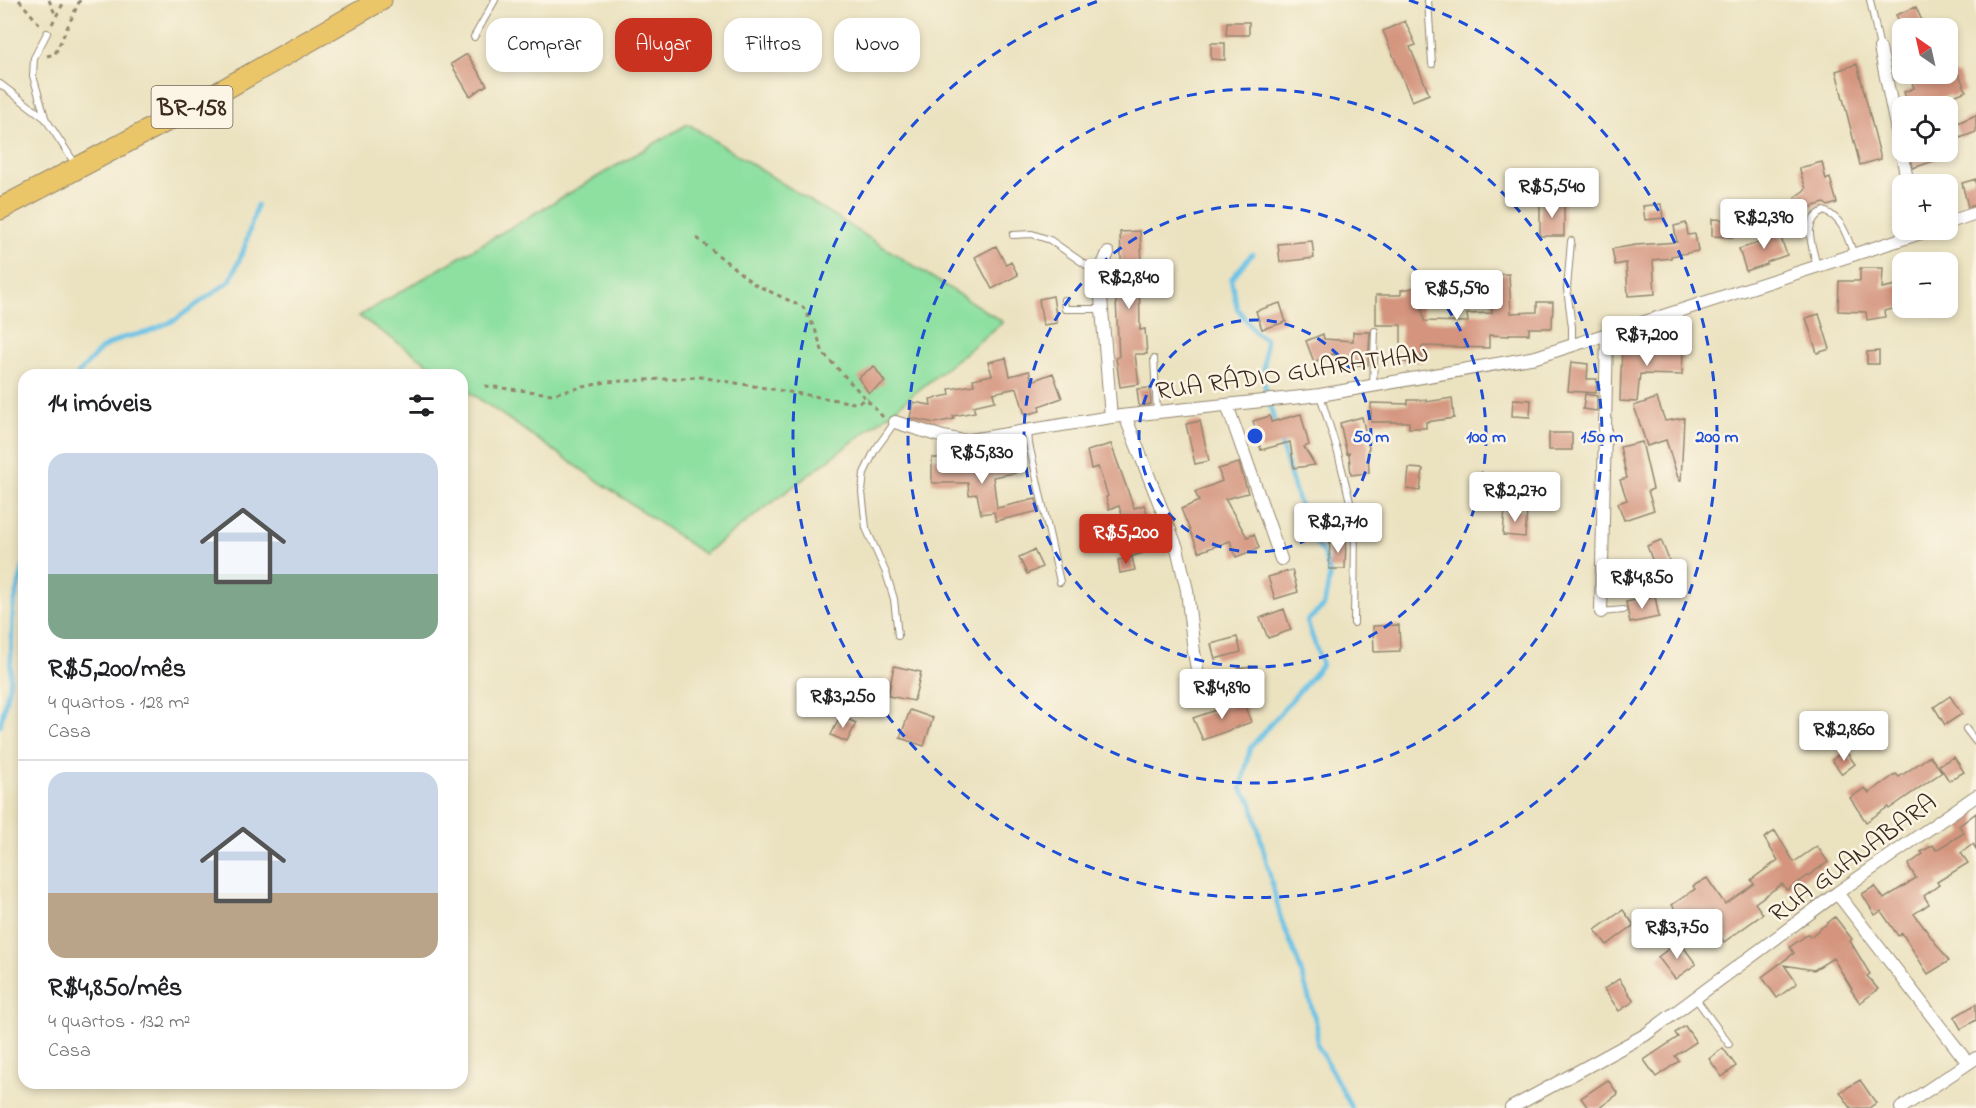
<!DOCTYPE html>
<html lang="pt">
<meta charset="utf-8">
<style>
:root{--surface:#fff;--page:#f2f2f2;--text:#202124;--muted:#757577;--line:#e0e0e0;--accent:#c8321e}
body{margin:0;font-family:"Indie Flower",sans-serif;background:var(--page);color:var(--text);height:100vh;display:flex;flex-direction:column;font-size:22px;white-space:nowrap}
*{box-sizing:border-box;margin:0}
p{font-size:20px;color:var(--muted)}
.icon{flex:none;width:33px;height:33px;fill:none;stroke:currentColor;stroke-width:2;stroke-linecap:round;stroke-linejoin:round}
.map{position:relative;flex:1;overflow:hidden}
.details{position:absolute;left:18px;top:369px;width:450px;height:720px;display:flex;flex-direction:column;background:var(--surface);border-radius:18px;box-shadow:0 3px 9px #0003}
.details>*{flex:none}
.hud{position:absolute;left:486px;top:18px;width:570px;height:54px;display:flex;gap:12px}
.needle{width:39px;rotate:326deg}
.tools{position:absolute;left:1892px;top:18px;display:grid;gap:12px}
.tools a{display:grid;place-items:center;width:66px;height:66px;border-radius:12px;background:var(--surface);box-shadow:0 3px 9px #0003;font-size:30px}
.price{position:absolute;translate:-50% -51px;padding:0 14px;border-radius:6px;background:#fff;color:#222;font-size:20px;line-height:39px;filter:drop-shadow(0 2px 3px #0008)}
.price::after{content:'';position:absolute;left:50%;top:36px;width:18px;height:14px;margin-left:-9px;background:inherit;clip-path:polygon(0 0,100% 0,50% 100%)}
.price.on{background:var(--accent);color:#fff}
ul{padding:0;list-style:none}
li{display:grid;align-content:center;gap:12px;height:318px;padding:0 30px}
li+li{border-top:2px solid var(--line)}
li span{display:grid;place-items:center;height:186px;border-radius:18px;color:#555}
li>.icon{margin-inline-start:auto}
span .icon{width:108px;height:108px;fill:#fffc;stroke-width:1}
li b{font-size:26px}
h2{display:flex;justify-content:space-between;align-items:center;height:72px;padding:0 30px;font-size:26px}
.chip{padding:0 21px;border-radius:18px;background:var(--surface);box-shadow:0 3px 9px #0003;font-size:21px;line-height:54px}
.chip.on{background:var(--accent);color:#fff}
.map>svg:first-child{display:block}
</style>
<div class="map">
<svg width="1976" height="1108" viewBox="0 0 1976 1108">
<rect width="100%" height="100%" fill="#fcf5e5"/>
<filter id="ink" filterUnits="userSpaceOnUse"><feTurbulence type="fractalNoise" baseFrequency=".0167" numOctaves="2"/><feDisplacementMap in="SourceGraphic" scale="12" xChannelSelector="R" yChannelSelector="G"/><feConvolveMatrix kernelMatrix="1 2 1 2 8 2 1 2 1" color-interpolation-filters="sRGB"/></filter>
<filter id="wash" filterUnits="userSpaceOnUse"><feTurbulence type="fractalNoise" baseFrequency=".008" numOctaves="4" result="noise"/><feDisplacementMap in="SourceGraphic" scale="24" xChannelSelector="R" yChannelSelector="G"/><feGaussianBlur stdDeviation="1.35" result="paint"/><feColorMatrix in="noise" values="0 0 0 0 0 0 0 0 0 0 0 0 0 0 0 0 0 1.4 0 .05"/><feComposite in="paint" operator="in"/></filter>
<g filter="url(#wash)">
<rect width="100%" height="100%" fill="#ebe2c0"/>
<path fill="#8de0a0" stroke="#64855f" stroke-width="1.5" d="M688,124L1003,322L884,418L704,554L462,387V375H445L359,316Z"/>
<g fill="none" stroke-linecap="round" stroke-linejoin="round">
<path stroke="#69c2e6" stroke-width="4.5" d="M1252,254L1231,279L1237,308L1255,332L1266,340L1263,379L1276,427
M77,375L102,348L122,338L148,332L175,320L230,281L244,249L257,205
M1280,441L1307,530L1323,553L1330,574L1324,606L1307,621L1322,665L1250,748L1241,789L1251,801L1281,919L1299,964L1317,1026V1044L1352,1108
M0,726L10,682L13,608L24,564"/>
</g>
<g id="blocks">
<path fill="#d4947e" d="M1916,7L1925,28H1902L1896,15Z
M1405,21L1416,45L1410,47L1429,94L1412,101L1383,31Z
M1227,22H1249V35H1226Z
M517,24L533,48L504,67L488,43Z
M1211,43H1225V60L1211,59Z
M467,54L487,85L470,96L451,64Z
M1857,64L1881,159L1860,165L1836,71Z
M1909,74H1959L1966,91L1951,97L1950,95L1915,106H1908L1904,92L1914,88Z
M1976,115V132L1960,138L1955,124Z
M1910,152H1955V154L1913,168Z
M1822,162L1826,180L1830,178L1837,203L1828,206L1824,203L1797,211L1795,197L1806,189L1799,168Z
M1976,179V205L1968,207L1962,183Z
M1540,201L1564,202V236H1540Z
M1661,204L1663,218L1645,220L1643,206Z
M1712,219L1732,220V237L1712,236Z
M1686,223L1688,235L1695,234L1698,251L1671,256V258L1653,260L1655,294L1628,296L1626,263L1615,265L1612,249L1636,245L1677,242L1674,226Z
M1777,227L1787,255L1767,262V264L1746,271L1739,249L1764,241L1761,232Z
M1140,231L1142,261H1139L1140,330L1145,329L1147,354H1135L1139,384L1120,387L1116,358L1119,357L1115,282H1122L1120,232Z
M1312,241L1314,258L1280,262L1278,244Z
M996,246L1006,265L1011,262L1018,275L992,289L975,257Z
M1860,268H1883L1882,288L1902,284V307L1884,311L1885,317L1867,320L1866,312L1838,311L1839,281H1860Z
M1509,274L1511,313L1537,312V302H1553L1552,328H1529V334H1509V336L1489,335V348L1422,346V362H1401V325H1376V295H1401V290L1419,287L1424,321L1468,322L1467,314L1492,313L1490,275Z
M1053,296L1057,323L1043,325L1039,299Z
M1280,303L1286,322L1262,329L1256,311Z
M1819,314L1830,349L1817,353L1806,318Z
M1353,332H1370L1368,365L1335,366V353L1314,362L1306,341L1323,334L1324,339L1353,341Z
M1622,346L1683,349L1682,375L1640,374L1637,402L1620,401Z
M1879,351V364H1867V352Z
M1006,358L1010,376L1029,371L1032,381L1053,373L1062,398L1039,406L1040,411L1025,415L1017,388L993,393L995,401L973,406L975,412L953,416L954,419L935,423L910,418L913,402L931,405L930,399L950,395L949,389L974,385L973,379L992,375L988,362Z
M1571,362L1588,364L1587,379H1597L1596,393L1568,391Z
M874,366L885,382L869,393L858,378Z
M1150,388L1151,404L1139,406L1137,389Z
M1585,394L1597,396V411L1583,409Z
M1452,398L1454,418L1426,422V428H1409V422H1371V403L1408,404V400H1426V402Z
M1657,398L1665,421L1684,418L1681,481H1679L1666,440L1647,446L1634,406Z
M1513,399L1531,400L1530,417L1512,416Z
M1301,414L1309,445L1304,447L1315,465L1294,468L1290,442L1261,450L1253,421L1270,416L1271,422Z
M1362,417L1369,448L1368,449L1369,473L1351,475L1349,453L1347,454L1340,423Z
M1200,421L1209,461L1195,464L1186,424Z
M1549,433H1572V450H1549Z
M1642,442L1653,489L1648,491L1654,510L1624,520L1618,503L1627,500L1620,480L1627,478L1620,447Z
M1111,444L1134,508L1144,505L1152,527L1143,530L1150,551L1130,557L1126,544L1131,542L1119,506L1109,509L1106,497L1108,496L1098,467L1091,469L1087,451Z
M1012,457L1015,473L993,477L997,508L1036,499L1039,511L996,521L994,512L981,514L977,494L969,495L968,483H932V458H956V468L993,463V461Z
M1239,463L1248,493L1225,499L1247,537L1254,534L1259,548L1236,557L1230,541L1199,552L1181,509L1199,501L1195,492L1222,481L1218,469Z
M1409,468L1423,469L1420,491L1407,489Z
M1505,509L1527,511L1525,537L1503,535Z
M1330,539H1346L1345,569H1329Z
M1661,540L1671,565L1656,570L1647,546Z
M1034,550L1042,567L1027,574L1019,557Z
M1132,557L1135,570L1120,573L1118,560Z
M1292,570L1298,592L1275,599L1268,577Z
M1655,596L1659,617L1630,623L1626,602Z
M1284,609L1291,630L1268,638L1260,618Z
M1399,625L1400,651L1374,652L1373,626Z
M1237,637L1241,652L1215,659L1211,644Z
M894,666L921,672L914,701L888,696Z
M1251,667L1253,679L1240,681L1238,669Z
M1950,696L1962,714L1945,725L1934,707Z
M1243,701L1251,722L1203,740L1193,718Z
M910,710L933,718L924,746L900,738Z
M840,716L856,723L847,742L831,735Z
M1845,750L1855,764L1842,774L1832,760Z
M1930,756L1942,772L1889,809L1888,807L1866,822L1850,798L1865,788L1869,793L1896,774L1899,777Z
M1954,757L1964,772L1949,781L1939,765Z
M1976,813V849L1973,844L1961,853L1968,863L1937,882L1939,885L1924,896L1929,904L1914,914L1949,961L1928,974L1902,933L1898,936L1881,911L1875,915L1862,894L1875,886L1884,899L1916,878L1908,865L1923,854L1921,852L1933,845L1936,850L1964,833L1959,826Z
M1775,831L1794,862L1817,846L1828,862L1787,890L1782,884L1755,903L1763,914L1724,942L1707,916L1689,929L1672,905L1695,889L1693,886L1707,878L1725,904L1754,884L1751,880L1778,860L1764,838Z
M1623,910L1634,925L1607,945L1595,930Z
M1835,917L1852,939L1850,941L1870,974L1867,976L1878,989L1860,1003L1851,990L1852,989L1833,958L1814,970L1784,965L1797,983L1777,998L1762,977L1794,953L1790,947L1808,934L1810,937Z
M1679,941L1696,964L1675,979L1658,957Z
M1619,979L1634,1001L1619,1011L1604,989Z
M1976,1004V1020L1961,1029L1954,1017Z
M1685,1026L1696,1042L1675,1056L1679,1061L1656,1077L1644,1060L1678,1037L1675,1033Z
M1723,1048L1736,1066L1722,1077L1709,1059Z
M1608,1080L1618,1094L1599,1108H1588L1581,1098Z
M1860,1080L1876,1103L1869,1108H1851L1840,1092Z"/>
</g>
</g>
<g filter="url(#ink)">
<use href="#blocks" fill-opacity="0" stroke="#93866f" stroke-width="1.5"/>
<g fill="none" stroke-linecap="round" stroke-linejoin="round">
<g stroke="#93866f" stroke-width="8">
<path id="service" d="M1428,0L1432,64
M1870,0L1880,48
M474,37L495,0
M0,84L45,118L76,165
M45,117L33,76L34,58L47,33
M1013,235L1032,234L1050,240L1099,274
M1571,241L1567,289L1572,327V345
M1817,267C1813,246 1800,222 1824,211C1843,218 1847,237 1854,255
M1064,300L1065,309H1103
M1154,359L1157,412
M1373,386L1375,331
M1320,395L1338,453L1355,522L1354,623
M895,422L875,450L864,473L862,492L866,528L886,573L894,599L898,636
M1028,431L1029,444L1060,582
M1601,612L1623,610
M1966,729L1976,742
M1696,999L1729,1044"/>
</g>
<g stroke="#93866f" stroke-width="14">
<path id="minor" d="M1880,48L1908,184
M1947,223L1976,213
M1108,253L1099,274L1111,417
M1227,405L1281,559
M1125,416L1177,548L1187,590L1194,652L1200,686
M895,422L943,437L964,441L1111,417L1320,395L1536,357L1930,230
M1601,612L1607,334
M1837,893L1968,1063
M1511,1108L1645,1035L1837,893L1976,796
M1901,1108L1976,1058"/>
</g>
<g stroke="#93866f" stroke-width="23">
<path id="trunk" d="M0,209L202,102L381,0"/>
</g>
<path stroke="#93866f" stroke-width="3" stroke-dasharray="4.5 4.5" stroke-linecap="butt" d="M19,0L41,26
M49,0L56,16
M52,24L65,0
M47,56L55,54L80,0
M697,238L754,284L803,307L815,329L823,353L883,417
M485,386L552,394L606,382L701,377L855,403L868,399"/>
<use href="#service" stroke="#fff" stroke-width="6"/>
<use href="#minor" stroke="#fff" stroke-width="12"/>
<use href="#trunk" stroke="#ebc669" stroke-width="21"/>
</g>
</g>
<g fill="none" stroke="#1d4ed8" stroke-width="3" stroke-dasharray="10 8">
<circle cx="1255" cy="436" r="116"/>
<circle cx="1255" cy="436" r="231"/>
<circle cx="1255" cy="436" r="347"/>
<path d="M1409 0A462 462 0 1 1 1101 0"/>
</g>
<g text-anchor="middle" stroke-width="5" stroke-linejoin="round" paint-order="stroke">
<rect fill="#fcf5e5" stroke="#75675a" stroke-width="1.5" x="151.5" y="86" width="81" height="42" rx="4.5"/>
<g font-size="24" font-weight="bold" fill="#3b2a1e">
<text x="192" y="115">BR-158</text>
</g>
<g font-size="26" fill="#3b2a1e" stroke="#fcf5e5">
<text transform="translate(1292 371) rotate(-8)" y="9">RUA RÁDIO GUARATHAN</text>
<text transform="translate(1852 857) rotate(-36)" y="9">RUA GUANABARA</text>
</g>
</g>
<circle cx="1255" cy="436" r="9" fill="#1d4ed8" stroke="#fcf5e5" stroke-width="3"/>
<g font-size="18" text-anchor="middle" font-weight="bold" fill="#1d4ed8" stroke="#fcf5e5" stroke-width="5" stroke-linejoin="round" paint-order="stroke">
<text x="1371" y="442">50 m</text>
<text x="1486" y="442">100 m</text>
<text x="1602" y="442">150 m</text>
<text x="1717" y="442">200 m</text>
</g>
</svg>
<div class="tools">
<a><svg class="needle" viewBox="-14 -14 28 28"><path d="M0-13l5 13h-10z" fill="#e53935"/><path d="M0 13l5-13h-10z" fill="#757577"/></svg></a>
<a><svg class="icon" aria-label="locate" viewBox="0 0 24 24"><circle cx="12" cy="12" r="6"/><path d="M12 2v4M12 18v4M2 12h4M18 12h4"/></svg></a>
<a>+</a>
<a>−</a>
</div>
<b class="price" style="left:1552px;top:219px">R$5,540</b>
<b class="price" style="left:1764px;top:250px">R$2,390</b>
<b class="price" style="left:1129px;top:310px">R$2,840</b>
<b class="price" style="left:1457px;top:321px">R$5,590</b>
<b class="price" style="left:1647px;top:367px">R$7,200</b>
<b class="price" style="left:982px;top:485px">R$5,830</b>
<b class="price" style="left:1515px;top:523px">R$2,270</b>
<b class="price" style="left:1338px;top:554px">R$2,710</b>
<b class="price on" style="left:1126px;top:565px">R$5,200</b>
<b class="price" style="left:1642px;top:610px">R$4,850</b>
<b class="price" style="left:1222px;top:720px">R$4,890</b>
<b class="price" style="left:843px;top:729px">R$3,250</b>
<b class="price" style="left:1844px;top:762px">R$2,860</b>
<b class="price" style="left:1677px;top:960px">R$3,750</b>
<div class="hud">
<a class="chip">Comprar</a>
<a class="chip on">Alugar</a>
<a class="chip">Filtros</a>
<a class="chip">Novo</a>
</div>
<section class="details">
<h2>14 imóveis<svg class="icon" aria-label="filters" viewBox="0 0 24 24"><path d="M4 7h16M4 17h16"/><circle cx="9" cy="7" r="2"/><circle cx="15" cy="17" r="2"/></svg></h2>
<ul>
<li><span style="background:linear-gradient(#c9d6e8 65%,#7fa58c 0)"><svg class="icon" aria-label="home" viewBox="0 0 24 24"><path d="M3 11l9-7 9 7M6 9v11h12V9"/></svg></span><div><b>R$5,200/mês</b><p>4 quartos · 128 m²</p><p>Casa</p></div></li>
<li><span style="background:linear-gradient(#c9d6e8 65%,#b9a48a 0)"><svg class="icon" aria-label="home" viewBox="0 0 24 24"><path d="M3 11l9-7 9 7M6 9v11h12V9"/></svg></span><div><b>R$4,850/mês</b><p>4 quartos · 132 m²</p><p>Casa</p></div></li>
</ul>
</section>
</div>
